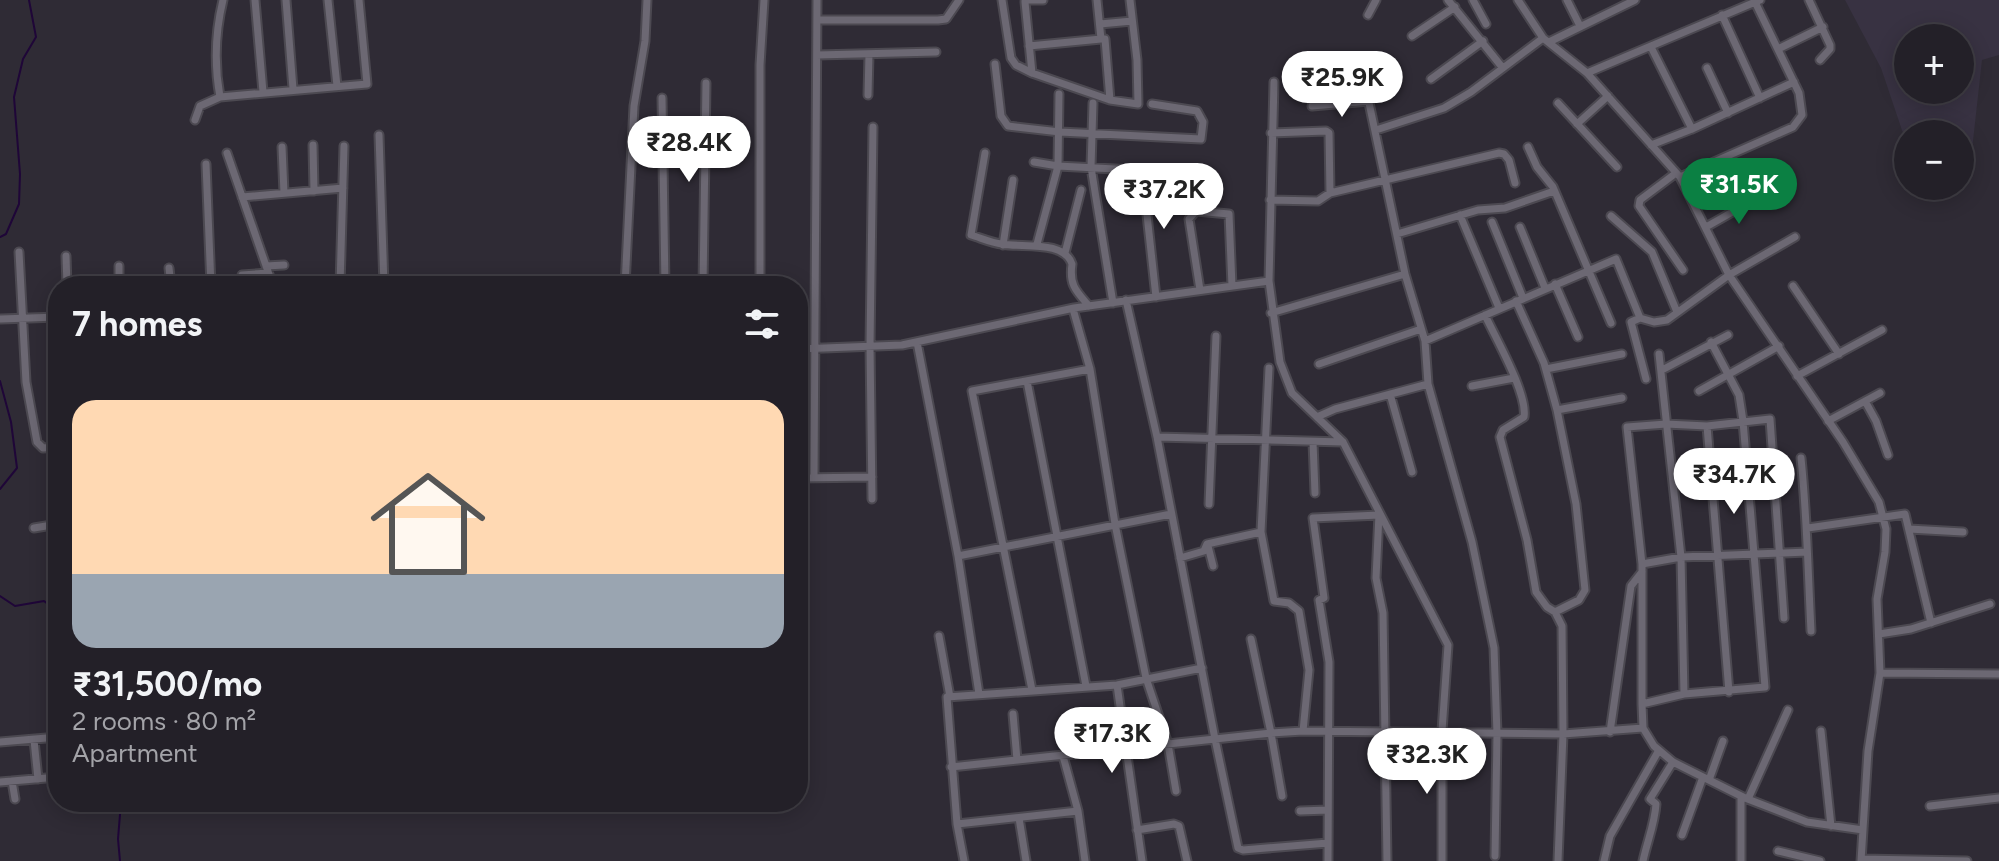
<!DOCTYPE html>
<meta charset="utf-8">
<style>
:root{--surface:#232028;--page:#2f2d34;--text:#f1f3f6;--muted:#a3a3a8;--line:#403e45;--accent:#0b8043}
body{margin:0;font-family:Figtree,sans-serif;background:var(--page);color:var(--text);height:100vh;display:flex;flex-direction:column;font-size:30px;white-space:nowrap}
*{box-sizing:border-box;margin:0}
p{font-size:26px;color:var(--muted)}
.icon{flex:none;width:44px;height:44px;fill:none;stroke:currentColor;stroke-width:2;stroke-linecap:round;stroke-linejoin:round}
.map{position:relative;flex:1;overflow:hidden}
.details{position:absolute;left:48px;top:276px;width:760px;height:536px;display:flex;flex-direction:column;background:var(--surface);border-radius:32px;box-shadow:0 4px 20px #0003,0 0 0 2px var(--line)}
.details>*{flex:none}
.controls{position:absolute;left:1894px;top:24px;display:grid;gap:16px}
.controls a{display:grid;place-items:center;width:80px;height:80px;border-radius:50%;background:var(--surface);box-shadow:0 4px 20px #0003,0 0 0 2px var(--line);font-size:40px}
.price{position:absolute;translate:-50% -68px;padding:0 18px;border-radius:28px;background:#fff;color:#222;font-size:26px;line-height:52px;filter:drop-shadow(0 2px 4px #0008)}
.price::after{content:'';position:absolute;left:50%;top:48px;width:24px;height:18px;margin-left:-12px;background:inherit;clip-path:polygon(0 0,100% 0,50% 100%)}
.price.on{background:var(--accent);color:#fff}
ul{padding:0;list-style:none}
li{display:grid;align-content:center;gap:16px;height:424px;padding:0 24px}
li span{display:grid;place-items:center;height:248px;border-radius:24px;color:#555}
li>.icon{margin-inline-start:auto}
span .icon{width:144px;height:144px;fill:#fffc;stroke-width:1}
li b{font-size:34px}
h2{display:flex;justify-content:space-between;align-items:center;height:96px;padding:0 24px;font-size:34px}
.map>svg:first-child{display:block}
</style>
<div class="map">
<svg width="1999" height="861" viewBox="0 0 1999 861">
<rect width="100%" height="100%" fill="#2f2b35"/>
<path fill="#383242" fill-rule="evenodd" d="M1845,0H1999V55L1982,60L1971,159L1960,160V134H1908V148L1881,68ZM1908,38H1960V90H1908Z"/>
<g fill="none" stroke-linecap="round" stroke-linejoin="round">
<path stroke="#1f0638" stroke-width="2" d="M0,237L6,234L19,204L20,174L14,97L23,59L36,37L29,0
M0,381L11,422L17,468L0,489
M0,596L15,606L44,601L53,608L57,650L56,686L58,709
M120,861L118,839L121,802"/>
<g stroke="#4c4951" stroke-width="11">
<path id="minor" d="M223,0C215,33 214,64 220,97L367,84L359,0
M255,0L263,92
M286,0L293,89
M328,0L337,86
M1002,0L1011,58L1016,65L1032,73
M1025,0H1043
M1097,0L1101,39H1105L1110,100
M1448,0L1502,67
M1473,0L1486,24
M1518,0L1543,38L1587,73L1680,177L1729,275L1843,442L1879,502L1886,529L1885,552L1877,599L1880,673L1868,751L1861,861
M1567,0L1580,26
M1809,0L1830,45V49L1820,60
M1025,2L1032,73L1110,100L1138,104L1137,60L1130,0
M1368,15L1376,0
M1722,15L1760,98
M817,20H938L946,19L959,0
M1100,24L1132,21
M1412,36L1455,7
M1549,42L1635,0
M1029,46L1101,39
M1651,47L1692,129
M1778,49L1823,27
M817,55L936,52
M995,64L1001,116L1008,126L1060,132L1201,139L1203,122L1197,111L1152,104
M1707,68L1728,113
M1587,73L1760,0
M1315,78L1361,74L1364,79L1405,274L1425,341L1428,384L1472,542L1494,648L1497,734L1495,856
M1431,79L1483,41
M1274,82L1269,281L1280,362L1292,393L1343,442L1448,645L1442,731V861
M868,95L869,54
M662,98L665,286
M1093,103L1091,167L1113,303
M1558,103L1617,167
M1312,106L1369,101
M195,120L200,106L220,97
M1577,124L1608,96
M1376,130L1444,108L1471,92L1543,38
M379,135L384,286
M313,145L314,191
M1651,145L1692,129L1794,82
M282,147L284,193
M1528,147L1537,167L1553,187L1611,323
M227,153L273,286
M985,153L971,235C981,238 992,243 1002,244C1022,248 1064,240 1072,264C1069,285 1076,291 1089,306
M1034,162L1058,166L1210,174
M206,164L211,286
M1142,169L1156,297
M1676,173L1640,200L1639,206L1683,270
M1680,177L1793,127L1802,115L1799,93L1755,2
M1330,193L1499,153L1504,154L1509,160L1515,183
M242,197L343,188
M1270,200L1318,201L1330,193L1329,133L1326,131L1271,133
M1460,215L1499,308
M1611,216L1652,252L1677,312
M1492,222L1523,298
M1520,227L1545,288
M1706,227L1757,198
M1397,234L1478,210L1505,208L1554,191
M1037,244L1058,166L1059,94
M1003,245L1013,180
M19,252L26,382L37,442L43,448L58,447
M1065,253L1081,190
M66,256L67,286
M119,266V286
M266,266L284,265
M169,268L171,286
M242,275L268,273
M1555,284L1578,337
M340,286L344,146
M625,286L634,106L645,41L647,0
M703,286L706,83
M760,286V65L764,0
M1793,286L1839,354
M1200,290L1189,219L1196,211L1229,214L1232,286
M1126,300L1157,437L1215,739L1271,733L1251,639
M1516,301L1544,363L1557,410L1576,504L1585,590L1579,600L1555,612
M1073,309L1090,369L1115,524L1146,678L1168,744L1176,791
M1271,313L1405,274
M1485,315C1495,337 1528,394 1524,417L1503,430L1500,437L1527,540L1536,592L1547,607L1555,612L1562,626L1563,734L1558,861
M1640,318L1654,322L1667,320L1729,275L1795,237
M1,319L58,317
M1425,341L1616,259L1640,318L1631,322L1646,379
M917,342L958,556
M798,349L902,345L1074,308L1269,281
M1319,364L1421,329
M1269,368L1261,532L1274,601L1289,603L1299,611L1309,670L1303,731L1563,734L1643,728L1654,746L1673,762L1745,798L1807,822L1863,830
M1546,369L1622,354
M1662,370L1728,335
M1797,376L1882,330
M1027,381L1086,686
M1472,386L1514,378
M1699,391L1779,346
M1390,394L1412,472
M1865,401L1876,421L1888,455
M1557,410L1622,398
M1317,417L1335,409L1428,384
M1828,421L1880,393
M1707,426L1729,692
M1157,437L1343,442
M1313,442L1315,493
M1801,458C1807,516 1808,573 1811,631
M814,477L817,0
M798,478L872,477
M872,499L870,346L873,127
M1209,504L1216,336
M1379,514L1376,578L1383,613L1387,861
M34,528L58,524
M1808,528L1905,514L1931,623
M1909,529L1963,532
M1208,546L1213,566
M1180,558L1204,551L1207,544L1261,532
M1642,564L1681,557L1807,552
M1879,634L1911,629L1990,604
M939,636L950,697
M1880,673L1999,674
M1117,685L1142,861
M1032,690L972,391L1090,369
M979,694L958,556L1171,514
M1684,694L1765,687L1743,421L1739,395L1711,342
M1642,704V564L1627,427L1666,424L1707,426L1770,419L1784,618
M1013,714L1017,760
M1643,728L1642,704L1684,694L1681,557L1659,354
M1821,731L1831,826
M1610,732L1631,586L1642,572
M34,740L38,779
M0,742L58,737
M1063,756L1078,811L1085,861
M951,767L1215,739L1238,848L1243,850L1328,843
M1709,780L1723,741
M12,781L15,799
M0,782L58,777
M1282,796L1271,733L1303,731
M1741,796V861
M1748,799L1788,710
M1930,806L1999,798
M1300,811L1328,810
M1019,818L1026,861
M957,824L1078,811
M1137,830L1174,824L1179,826L1187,861
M1682,835L1703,777
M1778,851L1820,861
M1862,859L1967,861
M964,861L957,824L947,697L1117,685L1202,668
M1328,861L1329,662L1319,600L1324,598L1313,518L1379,515
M1604,861L1610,836L1659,750
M1643,861C1647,842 1655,823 1656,804L1650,799L1673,762"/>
</g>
<use href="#minor" stroke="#6c6873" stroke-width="7"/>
</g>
</svg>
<div class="controls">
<a>+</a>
<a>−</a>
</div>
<b class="price" style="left:1342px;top:119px">₹25.9K</b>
<b class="price" style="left:689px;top:184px">₹28.4K</b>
<b class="price on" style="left:1739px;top:226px">₹31.5K</b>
<b class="price" style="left:1164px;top:231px">₹37.2K</b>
<b class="price" style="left:1734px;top:516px">₹34.7K</b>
<b class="price" style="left:1112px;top:775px">₹17.3K</b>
<b class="price" style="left:1427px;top:796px">₹32.3K</b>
<section class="details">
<h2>7 homes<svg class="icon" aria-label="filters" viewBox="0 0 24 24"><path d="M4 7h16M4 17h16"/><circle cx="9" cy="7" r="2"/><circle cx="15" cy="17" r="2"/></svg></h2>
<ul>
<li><span style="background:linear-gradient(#ffd9b3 70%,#9aa5b1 0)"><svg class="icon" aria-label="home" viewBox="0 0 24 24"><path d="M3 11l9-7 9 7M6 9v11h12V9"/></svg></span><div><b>₹31,500/mo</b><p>2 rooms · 80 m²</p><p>Apartment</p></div></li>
</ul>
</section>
</div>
